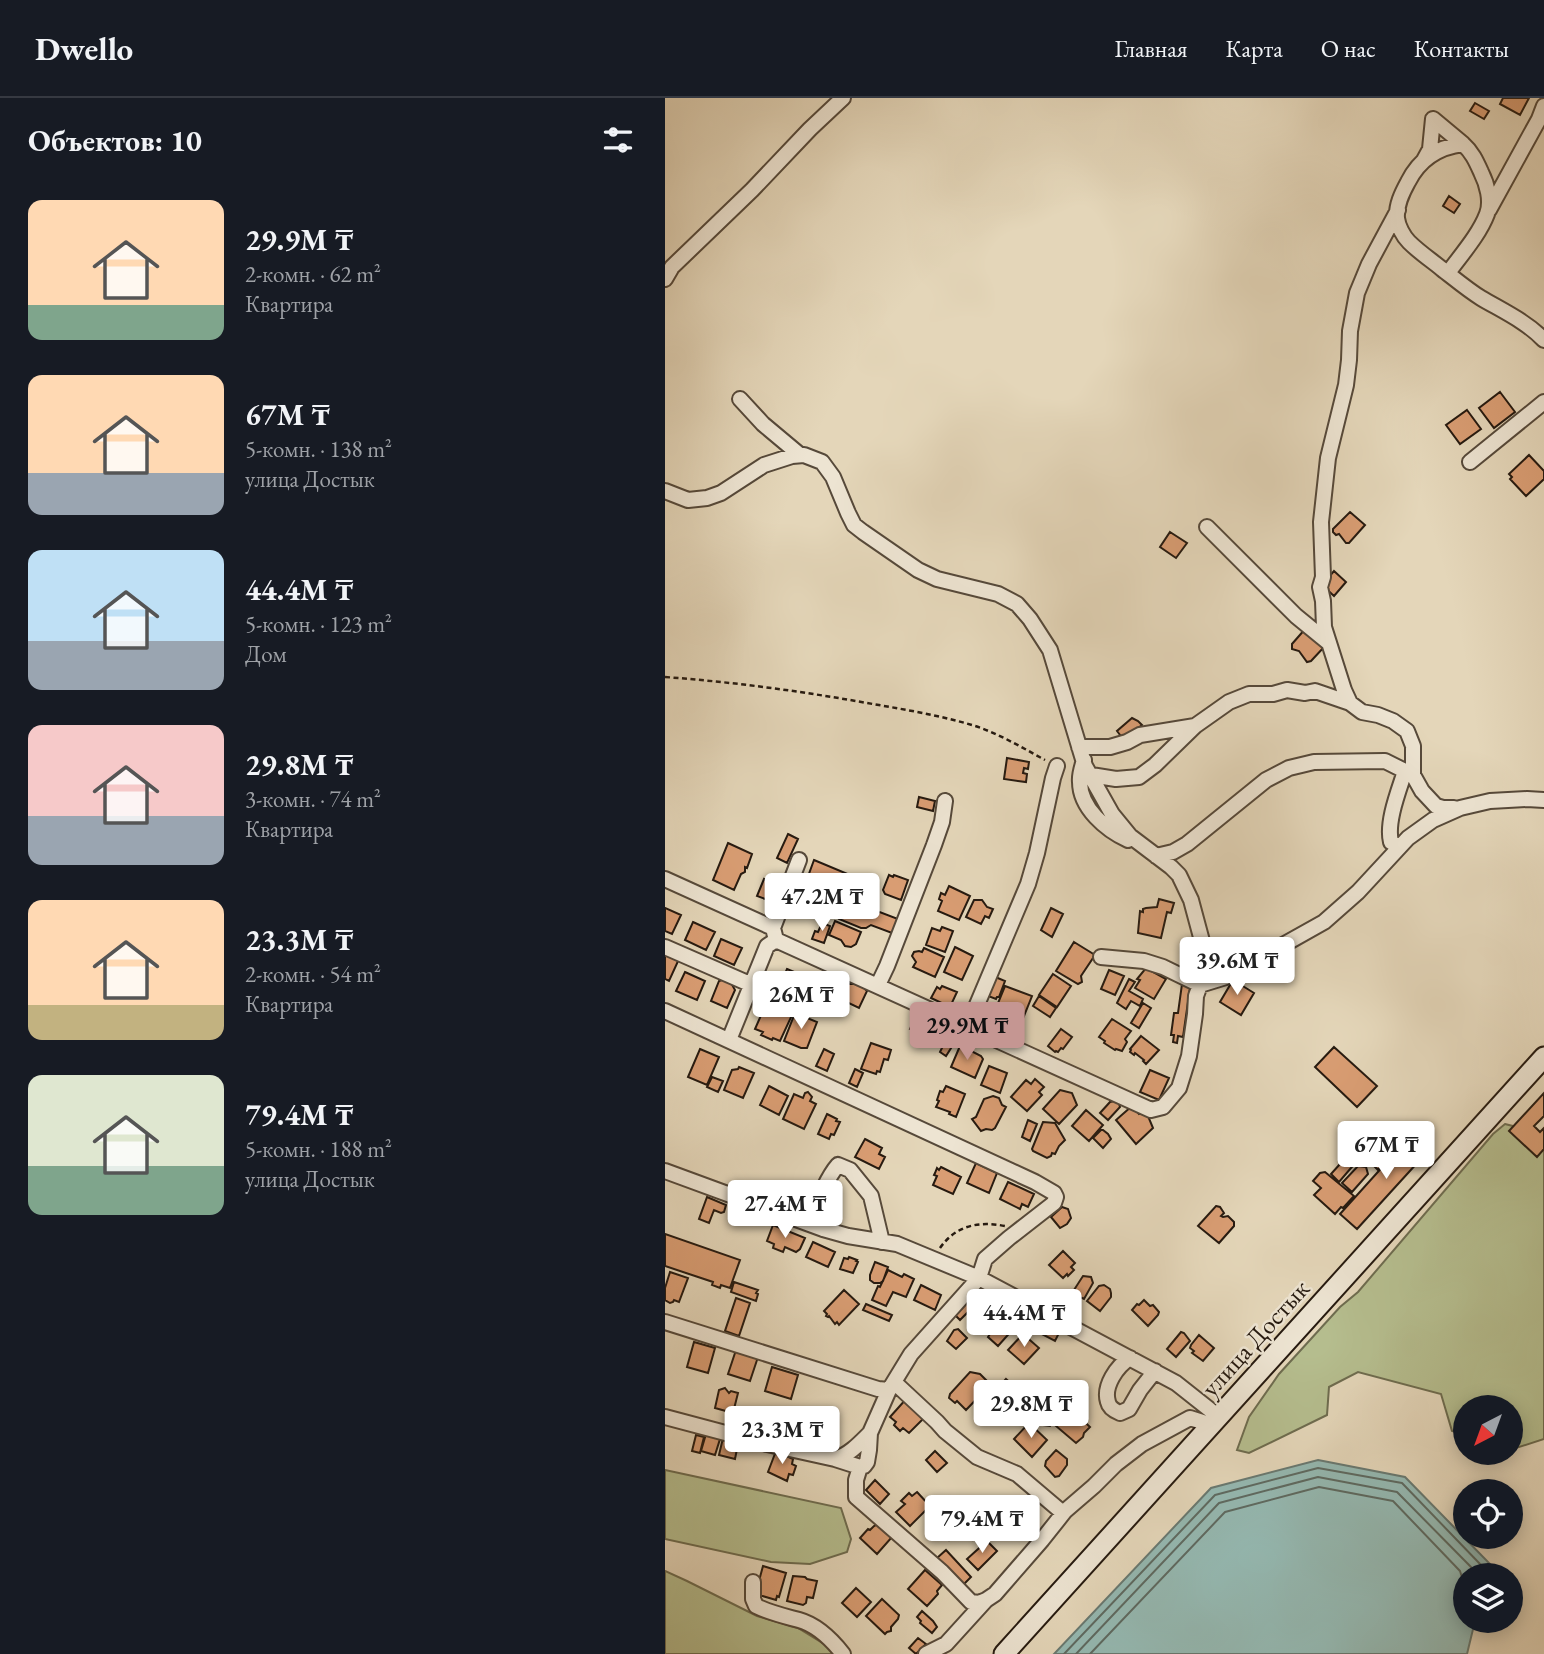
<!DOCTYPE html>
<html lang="ru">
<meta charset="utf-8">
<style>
:root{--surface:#171b24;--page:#20242c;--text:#f1f3f6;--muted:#9ea1a6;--line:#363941;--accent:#c59692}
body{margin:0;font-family:"EB Garamond",serif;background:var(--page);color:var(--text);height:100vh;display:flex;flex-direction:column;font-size:26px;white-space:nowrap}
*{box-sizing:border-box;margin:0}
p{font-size:23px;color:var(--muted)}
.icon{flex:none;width:38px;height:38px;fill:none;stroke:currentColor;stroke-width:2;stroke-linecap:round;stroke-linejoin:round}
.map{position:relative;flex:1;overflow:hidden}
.sheet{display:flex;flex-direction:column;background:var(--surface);width:665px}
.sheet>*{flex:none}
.needle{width:46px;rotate:221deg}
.controls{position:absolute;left:788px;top:1297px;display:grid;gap:14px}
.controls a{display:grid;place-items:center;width:70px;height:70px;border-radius:50%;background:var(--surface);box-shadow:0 4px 18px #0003;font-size:35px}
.price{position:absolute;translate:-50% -60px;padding:0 16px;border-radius:7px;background:#fff;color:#222;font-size:23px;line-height:46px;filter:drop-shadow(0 2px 4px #0008)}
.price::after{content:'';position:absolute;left:50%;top:42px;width:21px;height:16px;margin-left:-10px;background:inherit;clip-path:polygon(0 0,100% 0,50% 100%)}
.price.active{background:var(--accent);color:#111}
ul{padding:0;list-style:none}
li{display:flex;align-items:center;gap:21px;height:175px;padding:0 28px}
li span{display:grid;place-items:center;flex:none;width:196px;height:140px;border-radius:14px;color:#555}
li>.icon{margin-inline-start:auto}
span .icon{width:84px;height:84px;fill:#fffc;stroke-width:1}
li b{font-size:30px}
h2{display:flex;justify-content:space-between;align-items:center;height:84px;padding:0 28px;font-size:30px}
header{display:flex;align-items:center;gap:42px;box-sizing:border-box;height:98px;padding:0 35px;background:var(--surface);border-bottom:2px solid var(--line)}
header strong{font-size:33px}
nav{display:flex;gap:38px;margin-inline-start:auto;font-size:24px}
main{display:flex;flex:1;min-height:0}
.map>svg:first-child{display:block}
</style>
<header>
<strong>Dwello</strong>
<nav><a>Главная</a><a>Карта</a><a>О нас</a><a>Контакты</a></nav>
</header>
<main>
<section class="sheet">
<h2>Объектов: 10<svg class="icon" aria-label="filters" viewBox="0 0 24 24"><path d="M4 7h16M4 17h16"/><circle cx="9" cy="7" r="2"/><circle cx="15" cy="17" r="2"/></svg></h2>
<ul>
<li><span style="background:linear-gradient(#ffd9b3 75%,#7fa58c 0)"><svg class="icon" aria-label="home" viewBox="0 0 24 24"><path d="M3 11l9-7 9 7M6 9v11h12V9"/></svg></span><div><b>29.9M ₸</b><p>2-комн. · 62 m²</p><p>Квартира</p></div></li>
<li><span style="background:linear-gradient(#ffd9b3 70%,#9aa5b1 0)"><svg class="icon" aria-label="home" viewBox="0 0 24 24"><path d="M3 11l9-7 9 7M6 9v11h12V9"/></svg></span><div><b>67M ₸</b><p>5-комн. · 138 m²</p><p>улица Достык</p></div></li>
<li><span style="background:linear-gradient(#bfe0f5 65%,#9aa5b1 0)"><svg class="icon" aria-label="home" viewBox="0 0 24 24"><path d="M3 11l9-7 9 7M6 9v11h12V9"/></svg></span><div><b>44.4M ₸</b><p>5-комн. · 123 m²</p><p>Дом</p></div></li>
<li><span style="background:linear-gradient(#f6c9c9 65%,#9aa5b1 0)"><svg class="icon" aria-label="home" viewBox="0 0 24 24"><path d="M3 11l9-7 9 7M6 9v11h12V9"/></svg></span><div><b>29.8M ₸</b><p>3-комн. · 74 m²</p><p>Квартира</p></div></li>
<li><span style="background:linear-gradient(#ffd9b3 75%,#c2b280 0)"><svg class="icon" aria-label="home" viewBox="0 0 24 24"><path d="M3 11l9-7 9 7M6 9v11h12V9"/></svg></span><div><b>23.3M ₸</b><p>2-комн. · 54 m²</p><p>Квартира</p></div></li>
<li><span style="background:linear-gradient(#dfe7d0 65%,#7fa58c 0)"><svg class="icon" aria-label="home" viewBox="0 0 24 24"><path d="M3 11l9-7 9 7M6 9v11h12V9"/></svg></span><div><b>79.4M ₸</b><p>5-комн. · 188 m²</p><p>улица Достык</p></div></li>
</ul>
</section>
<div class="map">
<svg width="879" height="1556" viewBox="0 0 879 1556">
<rect width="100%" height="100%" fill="#e4d6b9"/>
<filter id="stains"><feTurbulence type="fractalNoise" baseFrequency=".00286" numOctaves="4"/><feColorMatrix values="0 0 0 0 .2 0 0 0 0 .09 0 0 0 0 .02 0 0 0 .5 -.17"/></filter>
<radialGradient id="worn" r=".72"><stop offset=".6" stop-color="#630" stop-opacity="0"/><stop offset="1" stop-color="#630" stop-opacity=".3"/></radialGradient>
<path fill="#b5bd8e" stroke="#6e6c4f" stroke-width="2" d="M840,1026L879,1036V1341L845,1352V1309H800V1337L787,1333L776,1296L693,1274L664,1289L662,1317L584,1355L572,1352L584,1319L614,1276L675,1209L693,1194L828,1036Z
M0,1372L176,1410L186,1441L182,1454L145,1466L106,1464L0,1441Z
M0,1473L22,1483L92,1518L133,1530L159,1546L170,1556H0Z"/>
<path fill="#95b9b2" stroke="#697971" stroke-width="2" d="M653,1362L740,1379L825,1466L822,1477H800V1522L810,1523L802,1556H389L546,1390Z"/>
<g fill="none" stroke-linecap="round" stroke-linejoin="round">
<path stroke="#5e6a61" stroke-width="2" d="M399,1556L550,1397L653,1370L737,1385L816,1467V1477
M411,1556L554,1405L653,1379L732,1394L806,1469L807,1477
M425,1556L560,1414L654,1389L728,1403L795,1473L800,1489"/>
</g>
<path fill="#d99d73" stroke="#261a10" stroke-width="2" d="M838,0H864L855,17L835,6Z
M810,5L824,13L819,21L805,13Z
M784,98L795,106L789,115L778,108Z
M835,294L850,314L829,330L814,310Z
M802,312L816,331L795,346L781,327Z
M864,357L879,373V381L861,398L845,381L847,379L844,376Z
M685,414L700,427L684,445H681L674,436L671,437L668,434V431Z
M505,434L522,445L511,460L495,449Z
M669,473L681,484L669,498L657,487Z
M641,530L660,548L646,563L642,564L634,553L627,551V546Z
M467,620L473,623L477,627L459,642L452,633Z
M342,660L364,664L363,671L359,670L358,675L362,676L361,684L339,681Z
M254,699L270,703L268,713L252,709Z
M123,736L133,741L122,765L112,760Z
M63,745L87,756L82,770L80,769V774L76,776L69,792L48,782Z
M149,762L185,777L176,798L141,784Z
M224,777L228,779L229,777L243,782L236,802L220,796L218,792Z
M104,780L110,782L103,802L92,798L99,781L103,783Z
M284,788L305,798L294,822L273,813L277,803L274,801L276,795L280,797Z
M185,797L196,802L207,816L210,817L212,813L233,821L227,835L206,827L201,830H196L174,821L183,798Z
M494,801L509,805L506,815L502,814L496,840L473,835L475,813L478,814V811L481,810L492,809Z
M309,802H317L322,809L328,811L324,820L320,818L316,826L301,819Z
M0,810L16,817L7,836L0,833Z
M386,810L398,816L387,839L376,832Z
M170,823L196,834L191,846L186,849L180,848L176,842L164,837Z
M28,824L50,834L41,852L20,842Z
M157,825L165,828L159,845L147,841L150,833L153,834Z
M277,829L288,833L280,854L261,847L267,830L275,833Z
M56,841L77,850L69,867L49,858Z
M409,844L430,857L416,878L417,884L413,886L391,873Z
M290,849L308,858L297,882L279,874Z
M259,850L279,859L270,879L248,869L251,864L247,858L249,854L254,853L257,854Z
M0,855L14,861L4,883L0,881Z
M481,870L501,881L489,901L470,890L475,882L472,881Z
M122,871L134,876L124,898H123L121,901L115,898L117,890L114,889Z
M444,872L459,878L450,897L436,891Z
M163,873L173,877L162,902L154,898L158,890L156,889Z
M20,874L40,883L32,902L11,893Z
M388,876L406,888L392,909L374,897Z
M328,878L340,883L334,899H332L331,901L323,898Z
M60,881L65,883L70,892L62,910L46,903L54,883Z
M175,881L185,886H195L202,893L194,910L167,897Z
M464,881L470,884L464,893L478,901L475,908L466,903L461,911L452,905Z
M568,882L589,895L576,917L555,904Z
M517,886L524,888L525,890L518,939L513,938L512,945L508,944L509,937H506L509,915H513Z
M277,888L292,894L285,909L266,900L272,889L275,891Z
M340,888L367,898L357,923L332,915L331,910Z
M374,898L391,910L385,919L368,908Z
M478,905L486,910L474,930L466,925Z
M101,906L127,917L115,943L108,940L107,942L96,937L98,934L90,931Z
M254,910L269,917L258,937L245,931Z
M130,915L152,924L142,950H136L119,943Z
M447,921L466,933L460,941L462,944L457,953L451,951L450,952L439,945L440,943L434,939Z
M276,927L285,929L293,939L281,958L275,954L277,950L266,944L273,933V930Z
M396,931L407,939L398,951L396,950L393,954L391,953L390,954L383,948Z
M476,938L494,952L481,966L478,963L479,962L470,955L469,957L465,954L466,952L465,951Z
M206,945L226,952L223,962L219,961L215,974L212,973L211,976L196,971Z
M300,947L306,953L316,958L318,961L310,980L286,969L295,948Z
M669,949L712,988L692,1009L650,969Z
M35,951L54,959L42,987L23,979Z
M159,951L169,956L162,973L151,968Z
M324,968L342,975L335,995L316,987Z
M74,969L89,975L78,1000L59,992L67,972L73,971Z
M190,971L198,975L192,989L184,985Z
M485,972L504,980L494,1002L475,994Z
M47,979L58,983L53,994L42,989Z
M370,981L379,989L374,994L377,997L362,1013L346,999L361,982L366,986Z
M104,988L123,998L114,1017L95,1007Z
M281,988L300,996L291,1019L284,1016L285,1014L271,1009L274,1003L272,1002L275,993L278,994Z
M395,992L407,995L412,1007L394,1026L378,1011Z
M143,994L147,999L145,1003L151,1006L139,1031L118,1021L129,996L138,1000L140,995Z
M879,995V1018L869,1028L875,1034L879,1030V1051L872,1059L844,1033Z
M328,998L334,1000L337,1007L341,1009L330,1030L327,1032L321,1031L316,1033L307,1021L311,1019L319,1001Z
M453,1002L455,1009L443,1022L435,1015L445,1004Z
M467,1008L474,1016L476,1015L483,1018L488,1030L471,1046L451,1022Z
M421,1012L438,1027L424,1043L407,1028Z
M162,1016L172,1021L171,1023L175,1024L169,1037L166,1036L164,1041L153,1036Z
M363,1022L372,1026L365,1043L357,1039Z
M378,1024L390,1025L400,1042L394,1048L390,1056L387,1055L386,1058L382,1060L368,1053L367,1051Z
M743,1031L747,1035L713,1072L709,1068Z
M436,1032H438L443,1036L446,1041L438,1050L428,1040Z
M748,1035L758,1040L764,1052L692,1131L675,1116Z
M200,1041L217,1050L214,1056L220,1059L214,1071L190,1059Z
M684,1056L692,1063L674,1084L666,1076Z
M311,1065L332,1075L324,1095L302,1085Z
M693,1068L701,1069L703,1076L687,1094L677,1085Z
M276,1069L296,1079L288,1096L268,1087L272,1078L269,1077L270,1075L272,1070L274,1072Z
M660,1074L689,1098L678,1110L676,1109L670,1116L649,1097L656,1090L648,1083L655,1075Z
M343,1084L369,1096L363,1109L357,1106L355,1111L335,1101Z
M42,1099L61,1107L59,1114L56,1115L49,1112L44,1125L34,1121Z
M551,1108L555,1109L559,1115L556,1118L558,1119L563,1118L569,1124V1128L554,1145L533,1128Z
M397,1109L403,1111L406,1120L402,1126L395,1130L386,1119Z
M108,1127L140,1140L135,1151L131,1154L120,1149L118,1154L108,1150L109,1146L102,1143Z
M0,1136L75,1162L65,1190L56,1187L55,1190L47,1187L48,1184L0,1168Z
M148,1144L170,1154L163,1169L141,1159Z
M398,1153L410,1165L406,1169L409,1172L403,1178L402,1176L398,1180L384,1167Z
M184,1159L192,1162L191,1163L193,1164L188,1175L175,1171L179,1160L183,1161Z
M210,1164L223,1169L218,1183L215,1185H209L205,1182V1177Z
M223,1172L237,1179L239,1176L249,1181L241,1199L228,1194L221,1208L207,1202L213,1188L215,1189Z
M5,1174L23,1180L14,1204L9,1202L8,1204L5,1205L0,1202V1190Z
M418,1178L426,1179L428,1185L419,1201L407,1195Z
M69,1184L93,1192L91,1195L93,1196L91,1203L66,1194Z
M256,1187L276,1197L270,1212L249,1202Z
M439,1187L445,1191L446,1195V1199L435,1213L422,1203L434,1188Z
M313,1190L320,1197L295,1222L289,1216Z
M179,1192L194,1206L174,1227L172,1224L170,1226L164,1218L163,1219L161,1218L162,1216L159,1213Z
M71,1200L85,1205L74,1238L60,1233Z
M479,1202L485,1208L488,1207L494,1214L493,1217L483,1228L467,1212L472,1206L474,1207Z
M201,1206L227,1217L224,1223L198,1212Z
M333,1217L344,1222L350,1229L333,1248L323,1239L325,1236L319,1231Z
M382,1221L397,1229L390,1243L375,1235Z
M293,1231L302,1240L291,1251L282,1243L289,1232Z
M516,1234L519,1235L525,1243L511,1259L502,1251Z
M358,1236L374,1250L359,1266L343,1252Z
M534,1237L549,1250L538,1263L527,1255L529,1253L525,1250L526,1247Z
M29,1244L50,1250L43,1275L22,1269Z
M71,1252L93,1259L85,1283L63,1276Z
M107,1269L133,1277L126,1301L100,1293Z
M305,1274L315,1276L323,1284V1289L301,1312L292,1303L290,1305L284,1300L285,1296Z
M341,1281L355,1293L359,1289L366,1296L355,1308L350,1303L347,1305L332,1291Z
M60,1290L64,1295L66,1293L73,1295L68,1315L50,1310L54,1292Z
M242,1300L261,1318L244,1335L238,1330L235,1333L229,1327L231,1324L225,1319Z
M380,1301L396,1315L385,1328L378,1327L372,1323L371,1316L368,1314Z
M407,1312L425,1329L419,1335L418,1339L411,1345L391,1328Z
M132,1313L140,1314L139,1318L144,1320L140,1340L121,1336L125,1316L131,1317Z
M364,1325L382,1342L367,1359L349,1341Z
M41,1336L55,1341L50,1357L36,1353Z
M31,1337L39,1339L35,1355L27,1353Z
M58,1340L69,1342L73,1346L70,1361L54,1357Z
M391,1352L402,1361V1367L394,1378L390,1379L380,1368L381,1363Z
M111,1353L128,1361L127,1366L131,1368L128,1377L124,1376L122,1383L103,1374Z
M270,1353L282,1365L272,1374L261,1362Z
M210,1382L224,1396L215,1406L201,1392Z
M252,1394L265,1408L245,1428L231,1414L240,1406L236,1403L244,1395L247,1398Z
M321,1408L331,1413L337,1428L322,1442L316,1439L308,1442L299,1432L306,1427V1422Z
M286,1409L301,1424L284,1442L268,1426Z
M215,1425L227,1439L212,1456L195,1440L203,1431L205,1432L209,1428Z
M322,1443L332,1453L313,1472L302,1461Z
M281,1452L306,1479L298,1487L272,1460Z
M98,1468L121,1475L114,1499L112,1498L111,1502L94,1497L91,1494Z
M260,1472L277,1487L272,1493L273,1496L262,1508L243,1491Z
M128,1478L140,1479L142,1481L152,1483L148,1500L142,1499L141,1505L138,1507L122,1503Z
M191,1490L206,1504L192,1519L177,1505Z
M217,1501L234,1517L233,1521L226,1529V1533L222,1534L220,1536L201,1518Z
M257,1513L268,1523L272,1529L267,1535L255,1525L256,1523L252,1519Z
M253,1540L261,1546L251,1556L244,1550Z"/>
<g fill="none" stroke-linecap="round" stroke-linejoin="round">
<g stroke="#56493a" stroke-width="18">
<path id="street" d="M759,62L765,51L768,21L798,46
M733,112L704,166L692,195L685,233L684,262L681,287L663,360L656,424L658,479L655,489L658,503L659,529L679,592L685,605L697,614L713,617L728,623L742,633L748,648V677L757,693L771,708L778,710H789
M824,112L874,21L879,8
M783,175C796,157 814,137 822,116C827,103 822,86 816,74C811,63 807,54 798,46C773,49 754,62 743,84C737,95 731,107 732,120C733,128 738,138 744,144C754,154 766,162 777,171C790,181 803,192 816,200C838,213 862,224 879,242
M0,181L7,169L87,92L145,31L178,0
M75,301L98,326L135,357
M805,364L879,304
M0,393L23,402L42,400L56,395L99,367L127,358L139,357L157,364L168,379L183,415L189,427L198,434L253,472L272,481L333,496L352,506L365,521L385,552L420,668L447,716L465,738L506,769L514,777L526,802L537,843L546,862L552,866L559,868L577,865
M542,429L631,518L664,545
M414,649H445L462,644L475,637L530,628
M419,662C417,669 414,677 415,684C415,710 441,732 463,742
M426,677L451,681L474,679L490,667L530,628L564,604L584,596H608L622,592L640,595L650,593L685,605
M735,748L726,744C721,724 734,692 740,673
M491,758L508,754L522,746L601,682L624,670L649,664L720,663L748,677
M0,781L108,830L111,842
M108,830L134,762
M111,842L486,1012L498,1009L514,990L524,958L530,916L531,898L535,887L561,879L659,824L693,794L743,740L768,722L795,710L825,703L862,701L879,702
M0,849L87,887
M436,859L479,863L498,869L535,887
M213,887L222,868L269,747L277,724L280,703
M0,913L370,1084L389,1095L391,1099L389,1105L344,1140L320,1161L314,1180L246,1256L224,1292L205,1335L204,1352L202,1364L199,1368L195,1369L191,1382V1399L277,1474L306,1504L314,1505L321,1502L330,1496L377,1442L400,1413L429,1388L451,1366L477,1346L525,1320L547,1327
M303,928L363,786L372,755L388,680L392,668
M64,942L102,848L111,842
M0,1073L158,1131L183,1138L232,1146L314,1180L511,1285L554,1319
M158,1131C156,1126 152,1120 152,1114C150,1103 166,1075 173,1067L185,1072L206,1098L217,1144
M0,1224L213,1291L224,1292
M465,1260C452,1268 438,1288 443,1304C444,1309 450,1313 455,1315L464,1311L475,1292L490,1273
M229,1284L272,1324L280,1333L312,1359L352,1376L398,1415
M0,1319L102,1346L170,1361L195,1369
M170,1361C184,1357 195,1345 205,1335
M88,1484V1501L91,1508C105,1515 119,1518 134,1522C152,1527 167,1542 178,1556
M261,1556L281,1546L321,1502"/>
</g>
<g stroke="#261a10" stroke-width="23">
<path id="secondary" d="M339,1556L879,959"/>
</g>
<path stroke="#261a10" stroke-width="2.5" stroke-dasharray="5 3.5" stroke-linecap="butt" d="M0,579C68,584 135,593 202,605C237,611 273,617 307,627C333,635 356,649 380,662
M275,1150C291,1127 314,1123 340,1128"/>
<use href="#street" stroke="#ede4d2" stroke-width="14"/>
<use href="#secondary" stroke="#ede4d2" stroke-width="19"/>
</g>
<g text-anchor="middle" stroke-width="5" stroke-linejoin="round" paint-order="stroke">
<g font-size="26" fill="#261a10" stroke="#ede4d2">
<text transform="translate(590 1240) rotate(-48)" y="9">улица Достык</text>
</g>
</g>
<rect width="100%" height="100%" filter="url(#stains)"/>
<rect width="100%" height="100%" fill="url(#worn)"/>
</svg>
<div class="controls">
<a><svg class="needle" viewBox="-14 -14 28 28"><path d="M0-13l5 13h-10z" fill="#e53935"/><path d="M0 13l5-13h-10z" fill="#9ea1a6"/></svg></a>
<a><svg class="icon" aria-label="locate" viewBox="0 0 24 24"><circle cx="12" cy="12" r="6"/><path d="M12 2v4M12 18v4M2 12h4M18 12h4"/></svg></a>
<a><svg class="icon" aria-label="layers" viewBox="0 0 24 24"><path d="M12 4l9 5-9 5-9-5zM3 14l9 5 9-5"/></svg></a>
</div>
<b class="price" style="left:157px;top:835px">47.2M ₸</b>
<b class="price" style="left:572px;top:899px">39.6M ₸</b>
<b class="price" style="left:136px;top:933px">26M ₸</b>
<b class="price active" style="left:302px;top:964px">29.9M ₸</b>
<b class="price" style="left:721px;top:1083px">67M ₸</b>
<b class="price" style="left:120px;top:1142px">27.4M ₸</b>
<b class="price" style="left:359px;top:1251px">44.4M ₸</b>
<b class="price" style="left:366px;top:1342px">29.8M ₸</b>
<b class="price" style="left:117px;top:1368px">23.3M ₸</b>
<b class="price" style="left:317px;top:1457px">79.4M ₸</b>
</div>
</main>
